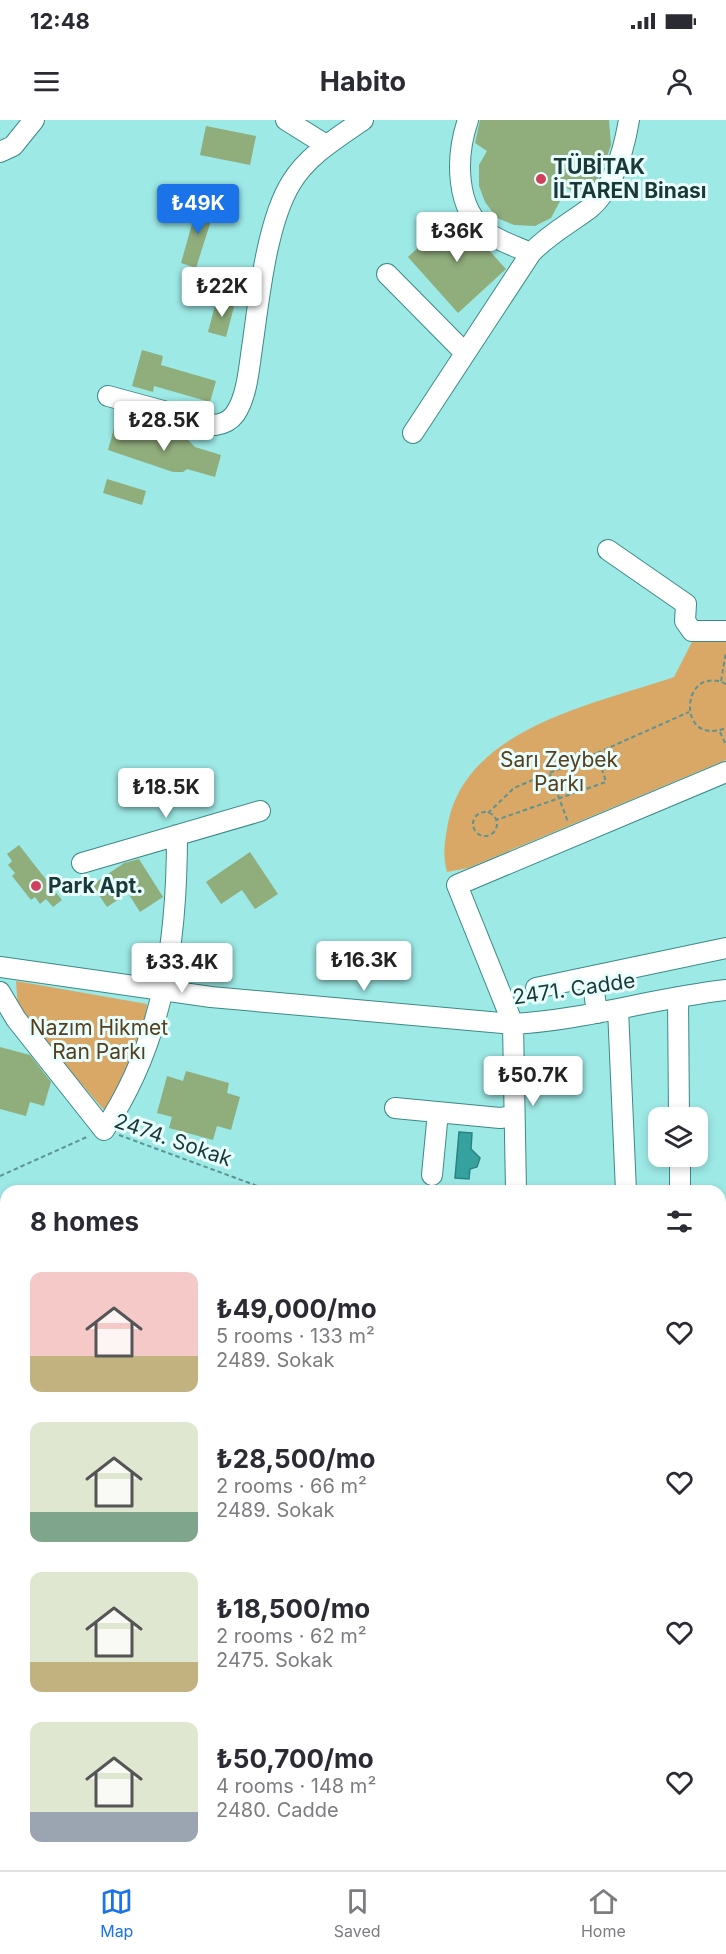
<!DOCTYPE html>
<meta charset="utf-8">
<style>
:root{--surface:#fff;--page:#f2f2f3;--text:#2b2b33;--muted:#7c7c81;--line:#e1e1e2;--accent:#1a73e8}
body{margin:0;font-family:Inter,sans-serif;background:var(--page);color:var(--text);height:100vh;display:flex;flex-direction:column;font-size:22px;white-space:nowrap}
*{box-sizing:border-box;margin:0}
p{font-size:20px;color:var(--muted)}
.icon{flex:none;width:33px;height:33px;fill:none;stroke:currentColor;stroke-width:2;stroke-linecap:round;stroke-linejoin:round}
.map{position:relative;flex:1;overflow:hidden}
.details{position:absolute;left:0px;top:1065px;width:726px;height:686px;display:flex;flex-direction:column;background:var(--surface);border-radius:18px 18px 0 0;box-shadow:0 3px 9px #0003}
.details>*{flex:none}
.fabs{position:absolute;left:648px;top:987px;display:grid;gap:12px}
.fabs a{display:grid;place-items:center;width:60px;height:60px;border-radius:12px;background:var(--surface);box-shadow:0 3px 9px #0003;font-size:30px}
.price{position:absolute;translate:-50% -51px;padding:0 14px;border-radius:6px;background:#fff;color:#222;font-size:20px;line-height:39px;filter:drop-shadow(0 2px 3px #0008)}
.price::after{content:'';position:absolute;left:50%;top:36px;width:18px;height:14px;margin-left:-9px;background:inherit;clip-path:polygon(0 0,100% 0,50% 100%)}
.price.active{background:var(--accent);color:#fff}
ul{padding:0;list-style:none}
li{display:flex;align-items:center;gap:18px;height:150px;padding:0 30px}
li span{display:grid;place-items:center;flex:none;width:168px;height:120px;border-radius:12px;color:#555}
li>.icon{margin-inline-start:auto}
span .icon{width:72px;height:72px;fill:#fffc;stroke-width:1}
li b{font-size:26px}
h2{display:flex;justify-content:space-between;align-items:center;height:72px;padding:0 30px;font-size:26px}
.status{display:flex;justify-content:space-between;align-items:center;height:42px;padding:0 30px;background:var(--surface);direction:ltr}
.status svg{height:16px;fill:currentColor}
header{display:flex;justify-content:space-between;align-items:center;height:78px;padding:0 30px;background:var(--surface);font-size:27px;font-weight:700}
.dock{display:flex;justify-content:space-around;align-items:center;height:84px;border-top:2px solid var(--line);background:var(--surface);font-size:16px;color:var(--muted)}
.dock a{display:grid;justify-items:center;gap:3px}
.dock .active{color:var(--accent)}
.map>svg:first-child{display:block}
</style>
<div class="status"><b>12:48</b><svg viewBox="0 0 49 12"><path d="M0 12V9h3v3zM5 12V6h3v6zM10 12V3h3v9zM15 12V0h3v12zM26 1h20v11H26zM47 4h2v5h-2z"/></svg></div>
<header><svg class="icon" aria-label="menu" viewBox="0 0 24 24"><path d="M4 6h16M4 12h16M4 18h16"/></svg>Habito<svg class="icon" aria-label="person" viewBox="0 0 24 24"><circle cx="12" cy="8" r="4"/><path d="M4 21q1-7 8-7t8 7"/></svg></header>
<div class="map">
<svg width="726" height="1750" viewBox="0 0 726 1750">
<rect width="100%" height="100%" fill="#9de9e6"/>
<path fill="#86dfdc" d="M0,1657L6,1659V1744L89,1745L88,1750H0Z"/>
<path fill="#d9a867" d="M693,520L726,521V640L468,748L447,752C442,733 445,721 448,703C467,607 596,584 674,557Z
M16,861L147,884L144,911L109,989H103L18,890Z"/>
<path fill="#36a2a0" stroke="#2d8281" stroke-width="1.5" d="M459,1012L472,1013L471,1029L480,1038L477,1047L470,1049L469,1059L455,1058Z"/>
<path fill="#90ad7c" d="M480,0H609L611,25L601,54L584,78L567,68L551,98L535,106L514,105L497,98L485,82L479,66V45L487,31L475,23Z
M206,6L256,16L250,45L200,35Z
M198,83L215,88L196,148L181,143Z
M455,93L506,149L458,193L408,137Z
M217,178L235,183L226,217L208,212Z
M142,230L163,236L161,245L216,261L210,282L154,266L153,272L132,266Z
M115,305L165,320L176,315L186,318L195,327L221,335L215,357L187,349L183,352H173L108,330Z
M107,359L146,371L142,385L103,373Z
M19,725L62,780L53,787L46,779L40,784L35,777L31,780L12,756L15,753L8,745L12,741L7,734Z
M250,732L278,774L255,789L242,770L221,784L206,762Z
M139,739L163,777L140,792L128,773L107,787L92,765L124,743Z
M0,927L30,935L51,962L44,986L30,982L26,996L0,989Z
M186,951L229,963L227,973L240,977L231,1010L217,1006L213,1020L169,1008L172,997L157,993L167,956L183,961Z"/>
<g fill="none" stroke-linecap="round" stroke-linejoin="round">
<g stroke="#3c8987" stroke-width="22">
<path id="minor" d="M286,0L326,25
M468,0C456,35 454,89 488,113C501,122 517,127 531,133
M0,32L13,26L34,0
M387,154L465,233
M108,276L215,305C223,304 230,301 235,294C247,277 249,248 252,228C259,180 266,104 291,63C308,35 337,18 363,0
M413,313L531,133C550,113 569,104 590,88C614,68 624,29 629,0
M608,430L686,484L685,501L692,511H726
M82,743L260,691
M0,847L211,877L513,904C585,900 654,878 726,870
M592,857L597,893
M536,868L726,828
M0,872L16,899L104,1010C164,920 177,821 177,715
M678,877L679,998
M618,889L626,1071
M395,988L500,998L514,996
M680,1036V1071
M432,1055L438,992
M516,1071L513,904L457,765L726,652
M720,1156L726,1166
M720,1222L726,1201
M0,1458L6,1459
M720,1480L726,1469
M720,1582L726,1572
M0,1596L6,1597
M720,1642L726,1644"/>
</g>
<g stroke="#fff" stroke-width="27">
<path id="major" d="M0,1629L6,1631
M0,1653L6,1654
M272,1744L283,1750
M320,1744L331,1750"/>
</g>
<path stroke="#5d9392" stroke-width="2" stroke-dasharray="4.5 3" stroke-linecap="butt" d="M721,561L726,532
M726,564C681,542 675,628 726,608
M720,612L726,625
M597,633L689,592
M550,654L568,702
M473 704a12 12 0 1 1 24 0a12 12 0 1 1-24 0Z
M488,693L514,668L597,633L606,662L496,700
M119,1015L271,1071
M0,1056L89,1016
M720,1445L726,1447
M78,1750L80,1744"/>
<use href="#minor" stroke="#fff" stroke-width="20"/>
<use href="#major" stroke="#dcb5ef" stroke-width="24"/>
</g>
<g fill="#d1415d" stroke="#e9fffe" stroke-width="2">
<circle cx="541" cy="59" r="6"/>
<circle cx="36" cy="766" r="6"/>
</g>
<g text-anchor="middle" stroke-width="6" stroke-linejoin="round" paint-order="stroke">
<g font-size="21" font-weight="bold" fill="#193838" stroke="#e9fffe" text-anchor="start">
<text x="553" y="54">TÜBİTAK<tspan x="553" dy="24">İLTAREN Binası</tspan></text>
<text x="48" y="773">Park Apt.</text>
</g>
<g font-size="21" fill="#573e1c" stroke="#e9fffe">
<text x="559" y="647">Sarı Zeybek<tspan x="559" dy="24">Parkı</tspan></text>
<text x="99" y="915">Nazım Hikmet<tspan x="99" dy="24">Ran Parkı</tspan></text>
</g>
<g font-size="21" fill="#193838" stroke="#e9fffe">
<text transform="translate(574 869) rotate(-8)" y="7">2471. Cadde</text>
<text transform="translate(173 1020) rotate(19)" y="7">2474. Sokak</text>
</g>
</g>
</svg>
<div class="fabs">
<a><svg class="icon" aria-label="layers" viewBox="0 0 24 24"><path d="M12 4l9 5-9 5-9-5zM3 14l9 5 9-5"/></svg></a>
</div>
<b class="price active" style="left:198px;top:115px">₺49K</b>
<b class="price" style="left:457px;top:143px">₺36K</b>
<b class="price" style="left:222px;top:198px">₺22K</b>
<b class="price" style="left:164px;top:332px">₺28.5K</b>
<b class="price" style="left:166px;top:699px">₺18.5K</b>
<b class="price" style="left:364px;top:872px">₺16.3K</b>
<b class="price" style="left:182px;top:874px">₺33.4K</b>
<b class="price" style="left:533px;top:987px">₺50.7K</b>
<section class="details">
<h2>8 homes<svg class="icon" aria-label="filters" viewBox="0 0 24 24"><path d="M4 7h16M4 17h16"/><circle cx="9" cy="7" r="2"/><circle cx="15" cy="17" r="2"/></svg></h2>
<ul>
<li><span style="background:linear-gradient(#f6c9c9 70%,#c2b280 0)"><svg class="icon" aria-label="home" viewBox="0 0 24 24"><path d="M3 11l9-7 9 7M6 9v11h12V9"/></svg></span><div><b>₺49,000/mo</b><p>5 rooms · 133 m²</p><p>2489. Sokak</p></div><svg class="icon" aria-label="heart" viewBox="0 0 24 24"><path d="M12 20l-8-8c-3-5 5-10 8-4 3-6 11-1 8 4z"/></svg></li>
<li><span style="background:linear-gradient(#dfe7d0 75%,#7fa58c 0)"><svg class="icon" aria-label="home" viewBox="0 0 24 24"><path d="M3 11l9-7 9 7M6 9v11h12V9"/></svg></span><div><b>₺28,500/mo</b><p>2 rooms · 66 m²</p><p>2489. Sokak</p></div><svg class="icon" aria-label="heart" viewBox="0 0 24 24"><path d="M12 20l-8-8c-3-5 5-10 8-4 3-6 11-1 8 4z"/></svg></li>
<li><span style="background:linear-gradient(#dfe7d0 75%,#c2b280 0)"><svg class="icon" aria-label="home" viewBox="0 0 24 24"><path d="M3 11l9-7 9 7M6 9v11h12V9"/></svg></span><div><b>₺18,500/mo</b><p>2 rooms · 62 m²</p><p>2475. Sokak</p></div><svg class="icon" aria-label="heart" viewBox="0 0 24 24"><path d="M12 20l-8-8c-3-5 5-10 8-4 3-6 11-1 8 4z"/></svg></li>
<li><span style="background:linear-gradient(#dfe7d0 75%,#9aa5b1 0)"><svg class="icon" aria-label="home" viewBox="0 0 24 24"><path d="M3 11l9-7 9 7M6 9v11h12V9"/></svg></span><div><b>₺50,700/mo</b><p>4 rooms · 148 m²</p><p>2480. Cadde</p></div><svg class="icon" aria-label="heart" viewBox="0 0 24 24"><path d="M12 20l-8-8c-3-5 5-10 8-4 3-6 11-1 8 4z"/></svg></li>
</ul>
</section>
</div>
<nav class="dock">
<a class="active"><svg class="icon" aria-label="map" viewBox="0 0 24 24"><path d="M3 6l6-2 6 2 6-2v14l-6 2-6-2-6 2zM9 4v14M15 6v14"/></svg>Map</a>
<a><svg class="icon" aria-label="saved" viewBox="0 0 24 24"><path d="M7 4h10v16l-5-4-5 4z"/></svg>Saved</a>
<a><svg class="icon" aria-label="home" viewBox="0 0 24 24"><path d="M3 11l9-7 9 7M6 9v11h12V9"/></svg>Home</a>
</nav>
